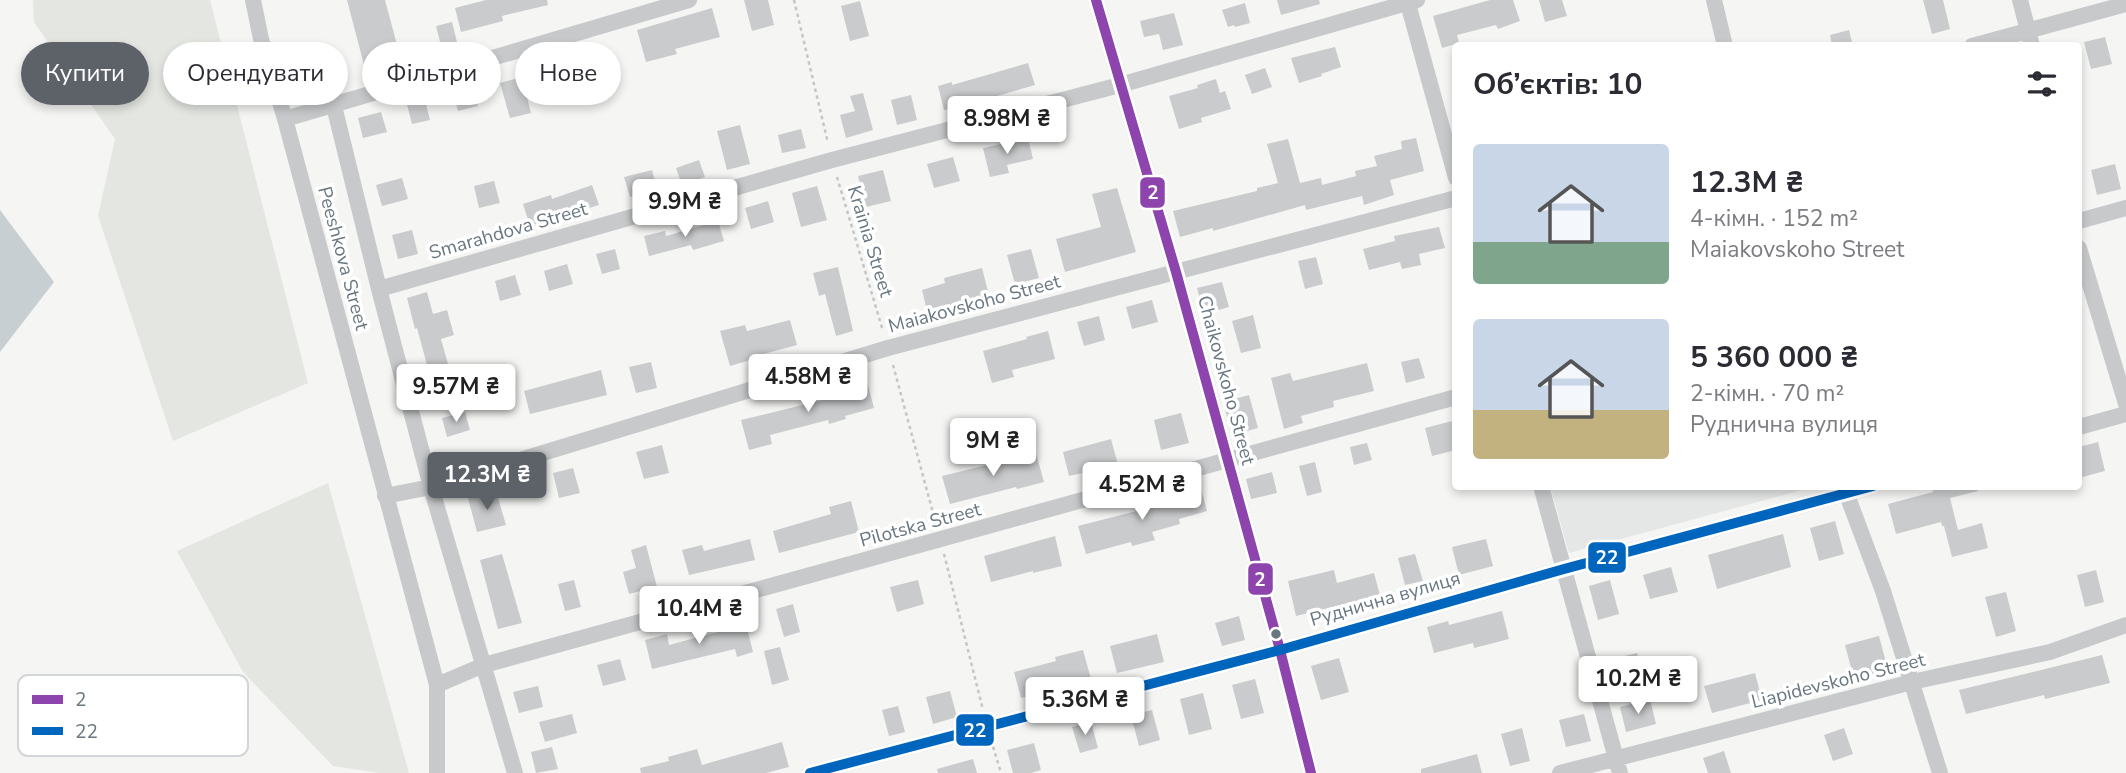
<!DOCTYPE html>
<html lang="uk">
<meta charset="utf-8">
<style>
:root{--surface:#fff;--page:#f7f7f7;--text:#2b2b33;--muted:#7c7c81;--accent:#5d6168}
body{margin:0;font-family:"Nunito Sans",sans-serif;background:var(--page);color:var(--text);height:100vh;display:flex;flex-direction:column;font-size:26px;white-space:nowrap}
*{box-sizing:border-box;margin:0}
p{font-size:23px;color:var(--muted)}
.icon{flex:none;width:38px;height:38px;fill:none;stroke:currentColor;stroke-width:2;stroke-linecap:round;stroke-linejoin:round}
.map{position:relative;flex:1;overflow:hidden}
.side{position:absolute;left:1452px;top:42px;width:630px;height:448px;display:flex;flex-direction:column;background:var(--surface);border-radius:7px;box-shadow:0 4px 10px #0003}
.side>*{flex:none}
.guide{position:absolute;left:21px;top:42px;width:665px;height:63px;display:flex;gap:14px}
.price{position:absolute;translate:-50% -60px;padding:0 16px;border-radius:7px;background:#fff;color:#222;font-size:23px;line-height:46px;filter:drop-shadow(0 2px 4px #0008)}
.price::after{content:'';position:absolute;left:50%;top:42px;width:21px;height:16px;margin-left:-10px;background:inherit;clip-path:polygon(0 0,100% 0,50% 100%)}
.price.active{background:var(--accent);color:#fff}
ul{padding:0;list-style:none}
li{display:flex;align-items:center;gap:21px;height:175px;padding:0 21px}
li span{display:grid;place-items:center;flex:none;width:196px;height:140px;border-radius:7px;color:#555}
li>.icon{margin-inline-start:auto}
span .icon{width:84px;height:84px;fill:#fffc;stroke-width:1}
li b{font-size:30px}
h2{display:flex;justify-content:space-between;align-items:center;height:84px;padding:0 21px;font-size:30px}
.chip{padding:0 24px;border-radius:32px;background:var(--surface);box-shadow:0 4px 10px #0003;font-size:24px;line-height:63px}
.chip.active{background:var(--accent);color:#fff}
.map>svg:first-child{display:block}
</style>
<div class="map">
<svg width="2126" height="773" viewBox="0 0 2126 773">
<rect width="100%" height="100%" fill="#f5f5f4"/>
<path fill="#e5e6e6" d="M1550,486L1813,487L1569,553Z"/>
<path fill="#e4e6e2" d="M33,0H210L308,383L173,441L98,216L115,139L34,22Z
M328,483L409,773H380L333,766L243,672L177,551Z"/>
<path fill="#c8cfd2" d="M0,210L54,282L0,352Z"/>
<path fill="#cacbcc" d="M347,0H385L400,56L364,65Z
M486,0H547L548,5L502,16L503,21L461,32L455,8Z
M744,0H768L774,25L752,31Z
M1277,0H1319L1320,4L1281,15Z
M1490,0H1513L1520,21L1498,29L1496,25L1457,35L1459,43L1442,48L1433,16Z
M1539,0H1562L1567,16L1545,22Z
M1923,0H1943L1950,29L1932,34Z
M860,1L869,36L850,41L841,6Z
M1245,3L1250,23L1235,27L1234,25L1228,27L1222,10Z
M712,8L720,37L675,49L677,54L646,62L637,30Z
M1174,13L1183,45L1163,50L1159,34L1144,37L1140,21Z
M452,22L458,46L442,50L436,26Z
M1849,30L1853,46H1832L1830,35Z
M2105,37L2112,64L2091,69L2084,42Z
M1335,47L1341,67L1321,74L1322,76L1299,83L1291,58Z
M1028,63L1035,85L990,98L991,101L969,107L968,104L944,110L938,86L952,82V85Z
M1265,68L1272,87L1252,94L1245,75Z
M522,77L531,113L510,118L500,83Z
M1216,79L1220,93L1225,91L1231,109L1201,118L1202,122L1179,129L1169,96L1198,88L1197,85Z
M471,81L478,106L458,111L451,87Z
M863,93L873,130L846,138L840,115L855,111L850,96Z
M911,95L917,120L897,125L891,100Z
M424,96L430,120L412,124L406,101Z
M381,112L387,132L363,138L358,118Z
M740,125L750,164L727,170L717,131Z
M801,129L806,148L782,153L778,135Z
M1028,138L1033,159L1007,165L1009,173L990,177L983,148Z
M1416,138L1424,171L1390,180L1394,195L1364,205L1362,196L1306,210L1305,205L1213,231V228L1180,237L1173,211L1257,191V188L1278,183L1267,144L1288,139L1300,183L1321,178L1322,185L1356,176L1355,171L1377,166L1374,156L1402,149L1401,141Z
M953,157L960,181L934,188L927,164Z
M699,160L705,177L682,185L676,168Z
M2115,164L2121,189L2097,195L2091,170Z
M652,170L657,189L630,197L624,177Z
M883,170L891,201L866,207L858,176Z
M402,178L408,199L382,206L376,185Z
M494,181L500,203L479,208L474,186Z
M592,185L599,205L530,226L523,204L551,195L552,199Z
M817,186L827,220L801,227L792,193Z
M1117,188L1136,252L1065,272L1056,239L1101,227L1092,194Z
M768,201L774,222L751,229L745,208Z
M718,221L724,241L693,250L691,245L649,256L644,236L665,231L666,236Z
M1439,227L1445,248L1419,254L1421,265L1402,269L1400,262L1369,270L1363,249L1395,241L1394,236Z
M412,230L418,254L398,259L392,235Z
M615,249L620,269L602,274L596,254Z
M1031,249L1039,278L1015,284L1007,255Z
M1316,257L1323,284L1305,289L1298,261Z
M567,264L573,284L549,291L544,271Z
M838,267L853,331L836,336L825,294L819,296L813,273Z
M982,268L989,295L942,308L943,311L928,315L922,290L945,283L944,278Z
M515,275L521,295L500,301L495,281Z
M1222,282L1229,307L1204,314L1197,288Z
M427,292L433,314L447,310L454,335L441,339L450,371L430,376L417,328L415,329L407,298Z
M1152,300L1158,322L1132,329L1126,307Z
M1253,315L1261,348L1241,353L1232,321Z
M1099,316L1105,340L1084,346L1077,322Z
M790,320L797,345L753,357L754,359L730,366L720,331L745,325L747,331Z
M1048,331L1055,359L1012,370L1014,377L992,383L983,351L1027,339L1026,337Z
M1419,358L1425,378L1406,383L1401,362Z
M651,362L657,388L636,393L629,367Z
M1367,363L1374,391L1333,401L1334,407L1301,416L1303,423L1284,429L1271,378L1290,373L1293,381Z
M601,370L607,395L530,414L524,391Z
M867,382L874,408L845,416L846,419L829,424L828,420L770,435L772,444L749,450L741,420L823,400L821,391L837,387L838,389Z
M1249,395L1258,428L1232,435L1223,402Z
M465,412L470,430L447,437L442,418Z
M1181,413L1189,443L1161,450L1154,420Z
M1456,420V450L1432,456L1425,428Z
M1111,439L1118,465L1069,476L1063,452Z
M2098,442L2105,471L2079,478V447Z
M1367,443L1372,460L1354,465L1350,447Z
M662,445L669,473L644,479L636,452Z
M1036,453L1044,482L1017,489L1016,487L950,504L942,476Z
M1315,462L1322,492L1307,496L1299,466Z
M573,468L580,493L559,498L553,473Z
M1272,472L1277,493L1251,499L1246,479Z
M1200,485L1207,511L1179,519L1180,524L1152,532L1155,540L1132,546L1131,542L1086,554L1078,526L1156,506L1155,500L1181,493L1180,490Z
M1932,486H1978V491L1950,498L1958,530L1982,523L1988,548L1952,557L1944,526H1942L1941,522L1896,534L1888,504L1933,492Z
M496,491L506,525L477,532L468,498Z
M851,501L859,532L779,553L773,531L831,514L829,507Z
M1835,521L1844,554L1819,561L1810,528Z
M1783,534L1791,567L1717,589L1708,555Z
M1055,536L1062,566L1033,573V571L991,582L984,556Z
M750,539L755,560L689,575L682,550L702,545L704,551Z
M1486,539L1493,566L1459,575L1452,547Z
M646,545L657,587L629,594L623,572L636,568L631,550Z
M502,554L522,623L498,629L480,560Z
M1415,554L1423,581L1405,585L1398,558Z
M1671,567L1678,592L1650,599L1643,575Z
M1334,570L1337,583L1374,573L1380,595L1296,616L1288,581Z
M2096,570L2104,602L2085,607L2077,575Z
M574,580L581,607L565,611L558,584Z
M918,580L924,604L897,612L890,587Z
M1610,580L1619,614L1598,620L1589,586Z
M2006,592L2016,631L1996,637L1985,597Z
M793,604L800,632L784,637L776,609Z
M1502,611L1509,639L1474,648L1473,643L1434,653L1427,627L1448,621L1449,625Z
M1239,616L1245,640L1222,646L1215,623Z
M745,620L753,652L737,657L735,649L652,669L645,640L667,634L669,645L729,629L728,624Z
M1157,634L1164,662L1117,673L1110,646Z
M1879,636L1888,670L1854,679L1845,645Z
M780,647L789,680L772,685L764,651Z
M1083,650L1091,679L1021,698L1014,672L1056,661L1055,657Z
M1637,653L1643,674L1615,681L1609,660Z
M2102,655L2110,683L2045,699L2044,695L1966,714L1959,690Z
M1339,658L1349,692L1321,700L1311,666Z
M620,659L626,680L603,686L597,665Z
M1755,673L1762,700L1712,713L1704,686Z
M1255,679L1264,713L1241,719L1232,685Z
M538,686L543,707L519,713L513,692Z
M950,691L957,717L933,724L926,697Z
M1203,693L1212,729L1189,735L1180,699Z
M1650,699L1656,724L1626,732L1620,707Z
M898,706L905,732L889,736L882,710Z
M1152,710L1160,740L1139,746L1131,715Z
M572,714L577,733L545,742L539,722Z
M1584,714L1591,741L1566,747L1559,720Z
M1091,722L1098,748L1080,753L1072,727Z
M1522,728L1530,761L1510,766L1501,734Z
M1844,728L1853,754L1833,761L1824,735Z
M782,742L789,767L766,773H641L640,768L669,761L668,757L697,749L702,765Z
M1034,743L1041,770L1031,773H1013L1007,750Z
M552,747L558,769L536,773L531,752Z
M1724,751L1731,773H1708L1703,758Z
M1477,754L1482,773H1421V769Z
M973,759L977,773H938L937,769Z"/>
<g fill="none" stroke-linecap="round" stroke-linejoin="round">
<path stroke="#c5c6c7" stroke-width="2.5" stroke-dasharray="3.5 3.5" stroke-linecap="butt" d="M794,0L828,143
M837,177L883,331
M893,365L936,524
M944,554L983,710
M991,740L1001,773"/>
<path stroke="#c7c9ca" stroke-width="16" d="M253,0L261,39L285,119L437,685V773
M1096,0L1176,272L1280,650L1311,773
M1407,0L1456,178
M1714,0L1725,46
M2020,0L2032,46
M1972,46L2126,4
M334,106L379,289L431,487L515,773
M285,119L689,0
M2079,221L2126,208
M2079,248L2126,404
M379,289L832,160L1120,85L1417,0
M2079,427L2126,414
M1541,486L1620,773
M1844,487L1883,591L1940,773
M385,496L431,487L888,348L1456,198
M437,685L484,665L1456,397
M810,773L1280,650L1564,569L1873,486
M1560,773L1912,682L2050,652L2126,625"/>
<g stroke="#fff" stroke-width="16">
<path id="bus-1" d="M1096,0L1176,272L1280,650L1311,773"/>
</g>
<g stroke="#fff" stroke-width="16">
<path id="bus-2" d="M810,773L1280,650L1564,569L1873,486"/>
</g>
<use href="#bus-1" stroke="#8e44ad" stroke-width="10"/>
<use href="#bus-2" stroke="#0065bd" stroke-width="10"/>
</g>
<circle fill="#697780" stroke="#fff" stroke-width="2.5" cx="1276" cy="634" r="6"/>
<g text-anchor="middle" stroke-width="7" stroke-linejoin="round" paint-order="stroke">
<g font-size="19" fill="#697780" stroke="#fff">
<text transform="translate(508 230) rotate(-16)" y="7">Smarahdova Street</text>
<text transform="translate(871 241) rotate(73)" y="7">Krainia Street</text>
<text transform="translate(344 258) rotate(75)" y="7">Peeshkova Street</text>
<text transform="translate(974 303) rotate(-15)" y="7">Maiakovskoho Street</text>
<text transform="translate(1227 380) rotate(75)" y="7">Chaikovskoho Street</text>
<text transform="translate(920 524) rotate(-15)" y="7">Pilotska Street</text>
<text transform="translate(1385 598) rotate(-16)" y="7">Руднична вулиця</text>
<text transform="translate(1838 680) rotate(-14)" y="7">Liapidevskoho Street</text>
</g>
</g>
<rect x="18" y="675" width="230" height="81" rx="10" fill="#fff" stroke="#d2d6d9" stroke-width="2"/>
<rect x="32" y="695" width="31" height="9" fill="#8e44ad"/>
<rect x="32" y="727" width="31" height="8" fill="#0065bd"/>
<g font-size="19" fill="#697780">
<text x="75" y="706">2</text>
<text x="75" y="738">22</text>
</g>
<g stroke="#fff" stroke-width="2.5">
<rect x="1139" y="176" width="27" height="33" rx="7" fill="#8e44ad"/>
<rect x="1587" y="541" width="40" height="33" rx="7" fill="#0065bd"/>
<rect x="1247" y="562" width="27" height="34" rx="7" fill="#8e44ad"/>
<rect x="955" y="713" width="40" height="34" rx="7" fill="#0065bd"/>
</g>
<g font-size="19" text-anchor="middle" font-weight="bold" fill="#fff">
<text x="1153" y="199">2</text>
<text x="1607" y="564">22</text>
<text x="1260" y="586">2</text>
<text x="975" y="737">22</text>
</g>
</svg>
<b class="price" style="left:1007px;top:156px">8.98M ₴</b>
<b class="price" style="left:685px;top:239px">9.9M ₴</b>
<b class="price" style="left:808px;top:414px">4.58M ₴</b>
<b class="price" style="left:456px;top:424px">9.57M ₴</b>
<b class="price" style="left:993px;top:478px">9M ₴</b>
<b class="price active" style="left:487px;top:512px">12.3M ₴</b>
<b class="price" style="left:1142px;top:522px">4.52M ₴</b>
<b class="price" style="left:699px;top:646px">10.4M ₴</b>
<b class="price" style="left:1638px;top:716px">10.2M ₴</b>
<b class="price" style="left:1085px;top:737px">5.36M ₴</b>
<div class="guide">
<a class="chip active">Купити</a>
<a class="chip">Орендувати</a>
<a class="chip">Фільтри</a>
<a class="chip">Нове</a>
</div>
<section class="side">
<h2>Об’єктів: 10<svg class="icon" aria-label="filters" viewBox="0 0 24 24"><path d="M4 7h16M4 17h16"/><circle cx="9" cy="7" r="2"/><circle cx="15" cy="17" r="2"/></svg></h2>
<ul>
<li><span style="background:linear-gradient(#c9d6e8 70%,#7fa58c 0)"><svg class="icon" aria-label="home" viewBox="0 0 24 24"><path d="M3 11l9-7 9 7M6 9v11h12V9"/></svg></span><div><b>12.3M ₴</b><p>4-кімн. · 152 m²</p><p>Maiakovskoho Street</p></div></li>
<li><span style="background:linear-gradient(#c9d6e8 65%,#c2b280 0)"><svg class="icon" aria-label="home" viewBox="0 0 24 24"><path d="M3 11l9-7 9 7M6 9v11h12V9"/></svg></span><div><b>5 360 000 ₴</b><p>2-кімн. · 70 m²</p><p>Руднична вулиця</p></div></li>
</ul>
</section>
</div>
